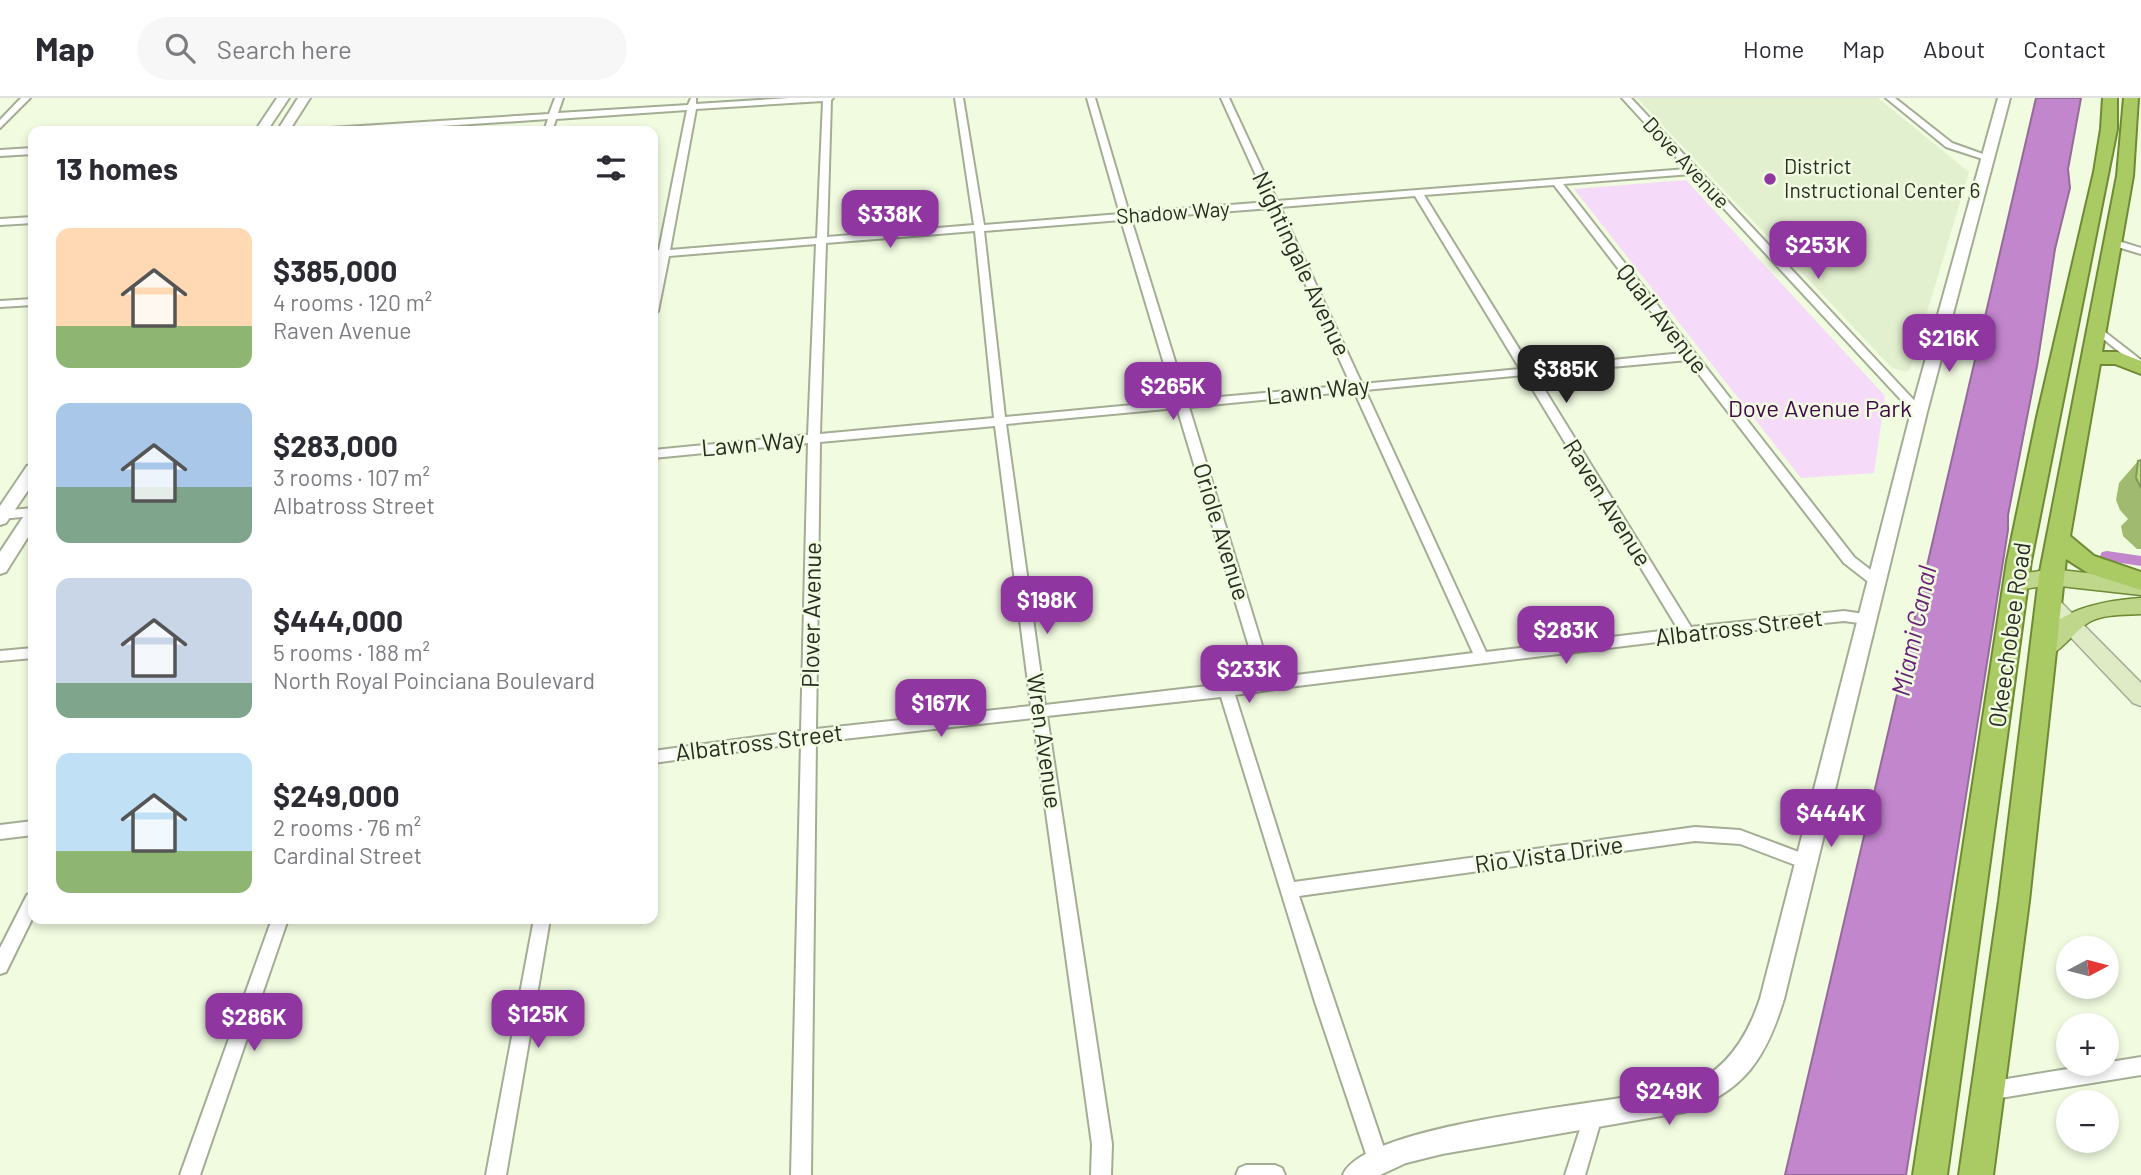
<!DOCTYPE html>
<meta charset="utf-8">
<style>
:root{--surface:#fff;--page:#f7f7f7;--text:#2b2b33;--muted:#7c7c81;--line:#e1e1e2;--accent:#9036a1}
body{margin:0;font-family:Barlow,sans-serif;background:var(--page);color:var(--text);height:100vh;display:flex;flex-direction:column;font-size:26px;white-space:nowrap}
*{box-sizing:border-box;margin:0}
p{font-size:23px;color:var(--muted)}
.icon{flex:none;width:38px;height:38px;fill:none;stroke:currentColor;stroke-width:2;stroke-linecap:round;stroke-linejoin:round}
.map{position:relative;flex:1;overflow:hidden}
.drawer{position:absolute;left:28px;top:28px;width:630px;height:798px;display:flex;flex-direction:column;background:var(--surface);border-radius:14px;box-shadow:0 4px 10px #0003}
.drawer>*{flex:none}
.needle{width:46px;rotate:83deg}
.fabs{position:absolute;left:2056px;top:838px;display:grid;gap:14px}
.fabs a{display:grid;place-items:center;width:63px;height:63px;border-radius:50%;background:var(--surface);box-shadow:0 4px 10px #0003;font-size:35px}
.price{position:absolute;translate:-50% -60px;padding:0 16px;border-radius:14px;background:var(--accent);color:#fff;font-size:23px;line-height:46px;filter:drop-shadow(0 2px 4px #0008)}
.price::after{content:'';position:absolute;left:50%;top:42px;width:21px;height:16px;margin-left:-10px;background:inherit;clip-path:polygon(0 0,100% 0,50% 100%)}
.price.active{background:#222;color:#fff}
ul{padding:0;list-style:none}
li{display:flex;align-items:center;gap:21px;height:175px;padding:0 28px}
li span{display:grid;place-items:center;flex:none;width:196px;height:140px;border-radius:14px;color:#555}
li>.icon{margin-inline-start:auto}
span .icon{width:84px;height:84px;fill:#fffc;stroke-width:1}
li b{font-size:30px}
h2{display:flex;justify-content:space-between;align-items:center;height:84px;padding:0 28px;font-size:30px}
header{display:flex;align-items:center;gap:42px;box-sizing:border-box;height:98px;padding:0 35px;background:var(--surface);border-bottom:2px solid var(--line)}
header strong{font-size:33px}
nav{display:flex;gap:38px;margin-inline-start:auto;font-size:24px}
.search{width:490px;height:63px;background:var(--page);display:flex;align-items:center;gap:18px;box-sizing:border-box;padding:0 24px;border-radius:38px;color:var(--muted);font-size:26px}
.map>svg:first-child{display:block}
</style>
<header>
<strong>Map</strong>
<div class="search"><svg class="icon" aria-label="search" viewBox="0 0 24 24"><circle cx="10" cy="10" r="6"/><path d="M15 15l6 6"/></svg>Search here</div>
<nav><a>Home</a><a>Map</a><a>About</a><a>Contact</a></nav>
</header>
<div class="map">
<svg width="2141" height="1077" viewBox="0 0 2141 1077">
<rect width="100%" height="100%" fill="#f0fbe0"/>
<path fill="#e3f0cf" d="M1637,0H1878L1969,74L1910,271L1906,274L1892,270Z"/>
<path fill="#f5dafa" d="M1686,82L1885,298L1874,375L1801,380L1574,91Z"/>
<path fill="#c286cd" stroke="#946b9a" stroke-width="2" d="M2036,0H2081L2068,71L2070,90L2055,151L2037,268L2008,417V432L1906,1077H1785Z"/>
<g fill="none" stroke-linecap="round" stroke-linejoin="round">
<path fill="#c286cd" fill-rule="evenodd" d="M2107,453L2141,458V468L2102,462L2100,458L2102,454Z"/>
<g stroke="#a3ad94" stroke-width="4">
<path id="minor" d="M21,0H30L0,30V22Z
M555,0H563L558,15L688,7L691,0H696V6L790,0H833L831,2L827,139L974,127L955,0H963L984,127L1120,116L1087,0H1095L1129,115L1268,104L1221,0H1229L1277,103L1687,71L1622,0H1631L1925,314L1923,317H1915L1692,76L1563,86L1854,459L1881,480L1883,483L1881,486H1871L1844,465L1688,262L1535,276L1691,529L1844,513L1871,517L1873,521L1871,525L1866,526L1844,523L1772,530L1289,589L1235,597L1294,784L1695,729L1740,732L1812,759L1814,764L1812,769L1806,771L1740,746L1695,743L1299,798L1388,1062L1385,1069L1378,1072L1371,1069L1368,1062L1315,904L1221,599L1047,618L1112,1046L1111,1077H1091L1092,1046L1033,620L816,644L811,1077H791L801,645L653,665V653L801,633L808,345L653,360V352L808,337L816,146L669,158L658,213L653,216V187L658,159H653V153L659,152L687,12L556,21L552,33H544L548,21L366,33H326L330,30L549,16ZM823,3L817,140L670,152L696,11ZM1554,87L1683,255L1531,270L1424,97ZM1415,98L1520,271L1362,286L1280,109ZM1271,110L1351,287L1187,302L1131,121ZM1121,122L1175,303L1005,319L984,133ZM975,133L994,320L820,336L826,145ZM1524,277L1678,531L1486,554L1365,292ZM1354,293L1473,555L1272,580L1189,309ZM1177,310L1259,582L1045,607L1006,326ZM995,328L1031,608L816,631L820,344Z
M1886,0H1895L1952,45L1994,60L1989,63L1946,49Z
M33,50V56L0,58V52Z
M33,119V125L0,127V121Z
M2112,141L2141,150V156L2108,146V142Z
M33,201V207L0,209V203Z
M2096,227L2141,262V271L2092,232V228Z
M33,410V418L0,421V413Z
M33,550V560L0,563V553Z
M33,723V737L0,741V727Z
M33,794V819L6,874L0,876V850L27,797Z
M272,821H288L200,1077H180Z
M534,821H550L506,1077H486Z
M2141,959V977L1988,1002L1981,1000L1979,993L1981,986L1988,984Z
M1593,1010L1600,1012L1602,1019L1585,1077H1565L1584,1019L1586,1012Z
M1246,1067H1275L1282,1070L1285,1077H1236L1239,1070Z"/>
</g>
<g stroke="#a3ad94" stroke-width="4">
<path id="tertiary" d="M277,0H289L267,33H255Z
M298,0H310L289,33H277Z
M1998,0H2010L1927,314L1784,901C1766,960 1744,994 1684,1014L1442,1056L1406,1065L1380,1077H1343C1365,1023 1623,1005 1684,989C1725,975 1747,940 1760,901L1911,314Z
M33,366V385L6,425L0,427V408L27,368Z
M33,411V431L6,474L0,476V454L27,413Z"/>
</g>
<g stroke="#a3ad94" stroke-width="3">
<path id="secondary" d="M2048,495L2055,498L2141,585V608L2133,605L2041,508L2038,503L2041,498Z"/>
</g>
<g stroke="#6f8a34" stroke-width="3">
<path id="primary" d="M2051,471L2141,481V497L2051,487L2017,492L2009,490L2006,484L2009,478Z
M2141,500V516C2125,517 2106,516 2091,523C2072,533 2055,566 2033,559L2030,553C2052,512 2099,503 2141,500Z"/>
</g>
<g stroke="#6f8a34" stroke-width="4">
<path id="trunk" d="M2103,0H2117V31L2031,463L1947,1077H1913L2007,463L2037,319L2094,74L2101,31Z
M2124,0H2138L2133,78L2102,254H2118L2141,263V276L2115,266H2100L2070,438L2094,458L2141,474V492L2088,475L2066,461L2029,803L1993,1077H1959L1999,803L2039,479L2117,78Z"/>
</g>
<use href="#minor" fill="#fff" fill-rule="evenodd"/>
<use href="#tertiary" fill="#fff" fill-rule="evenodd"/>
<use href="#secondary" fill="#dfebc5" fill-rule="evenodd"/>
<use href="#primary" fill="#bfd78b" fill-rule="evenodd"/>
<use href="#trunk" fill="#aaca64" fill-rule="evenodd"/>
</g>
<path fill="#a0bb6f" d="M2141,362V451H2137L2123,438L2121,428L2128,421L2120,412L2116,402L2119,385L2138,363Z"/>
<path fill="#bada81" stroke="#82995a" stroke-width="2" d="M2141,362V390L2136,380L2138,363Z"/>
<circle fill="#9036a1" stroke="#f0fbe0" stroke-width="2.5" cx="1770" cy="81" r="7"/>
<g text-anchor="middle" stroke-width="5" stroke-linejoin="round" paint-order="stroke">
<g font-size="21" fill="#282c22" stroke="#f0fbe0">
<text transform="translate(1686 65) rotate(47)" y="7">Dove Avenue</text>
<text transform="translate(1173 115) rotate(-4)" y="7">Shadow Way</text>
</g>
<g font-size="21" fill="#282c22" stroke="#f0fbe0" text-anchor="start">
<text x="1784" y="76">District<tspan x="1784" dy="24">Instructional Center 6</tspan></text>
</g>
<g font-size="24" fill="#282c22" stroke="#f0fbe0">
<text transform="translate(1301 166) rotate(65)" y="8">Nightingale Avenue</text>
<text transform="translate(1662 221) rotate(52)" y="8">Quail Avenue</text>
<text transform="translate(1318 293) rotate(-6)" y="8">Lawn Way</text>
<text transform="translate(753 346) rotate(-5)" y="8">Lawn Way</text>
<text transform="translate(1607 405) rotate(58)" y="8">Raven Avenue</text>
<text transform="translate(1221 434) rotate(73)" y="8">Oriole Avenue</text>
<text transform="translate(812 517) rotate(-89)" y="8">Plover Avenue</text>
<text transform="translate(1739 530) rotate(-7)" y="8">Albatross Street</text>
<text transform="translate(2010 537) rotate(-82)" y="8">Okeechobee Road</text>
<text transform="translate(1044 643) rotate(82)" y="8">Wren Avenue</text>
<text transform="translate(759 645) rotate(-7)" y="8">Albatross Street</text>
<text transform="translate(1549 757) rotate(-8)" y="8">Rio Vista Drive</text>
</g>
<g font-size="24" fill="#42084c" stroke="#f0fbe0">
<text x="1820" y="319">Dove Avenue Park</text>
</g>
<g font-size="26" font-style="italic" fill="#681f76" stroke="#f0fbe0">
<text transform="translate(1914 533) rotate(-78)" y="9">Miami Canal</text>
</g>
</g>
</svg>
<div class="fabs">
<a><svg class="needle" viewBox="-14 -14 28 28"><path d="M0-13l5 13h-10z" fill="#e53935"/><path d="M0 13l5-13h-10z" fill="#7c7c81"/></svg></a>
<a>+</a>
<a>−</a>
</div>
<b class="price" style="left:890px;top:152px">$338K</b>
<b class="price" style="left:1818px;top:183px">$253K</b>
<b class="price" style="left:1949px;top:276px">$216K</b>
<b class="price active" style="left:1566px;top:307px">$385K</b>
<b class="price" style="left:1173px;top:324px">$265K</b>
<b class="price" style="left:1047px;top:538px">$198K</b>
<b class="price" style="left:1566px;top:568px">$283K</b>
<b class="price" style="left:1249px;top:607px">$233K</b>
<b class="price" style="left:941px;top:641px">$167K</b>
<b class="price" style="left:1831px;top:751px">$444K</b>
<b class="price" style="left:538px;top:952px">$125K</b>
<b class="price" style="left:254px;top:955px">$286K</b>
<b class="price" style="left:1669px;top:1029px">$249K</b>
<section class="drawer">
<h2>13 homes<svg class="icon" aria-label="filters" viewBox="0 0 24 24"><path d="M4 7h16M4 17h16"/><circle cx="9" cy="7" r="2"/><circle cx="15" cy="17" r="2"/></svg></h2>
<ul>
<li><span style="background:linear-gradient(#ffd9b3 70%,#8fb573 0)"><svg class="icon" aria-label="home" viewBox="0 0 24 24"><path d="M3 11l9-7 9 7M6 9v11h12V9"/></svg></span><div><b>$385,000</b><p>4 rooms · 120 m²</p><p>Raven Avenue</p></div></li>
<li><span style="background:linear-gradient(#a9c7e8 60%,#7fa58c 0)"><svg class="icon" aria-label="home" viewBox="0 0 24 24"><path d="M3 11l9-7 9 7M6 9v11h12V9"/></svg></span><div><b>$283,000</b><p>3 rooms · 107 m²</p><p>Albatross Street</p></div></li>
<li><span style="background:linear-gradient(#c9d6e8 75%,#7fa58c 0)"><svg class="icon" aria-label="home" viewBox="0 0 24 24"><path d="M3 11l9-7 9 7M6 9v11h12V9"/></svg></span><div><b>$444,000</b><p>5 rooms · 188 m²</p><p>North Royal Poinciana Boulevard</p></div></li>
<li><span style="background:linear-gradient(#bfe0f5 70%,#8fb573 0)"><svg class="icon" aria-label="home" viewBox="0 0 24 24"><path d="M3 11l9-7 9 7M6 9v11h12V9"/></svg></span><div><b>$249,000</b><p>2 rooms · 76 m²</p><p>Cardinal Street</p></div></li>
</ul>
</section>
</div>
